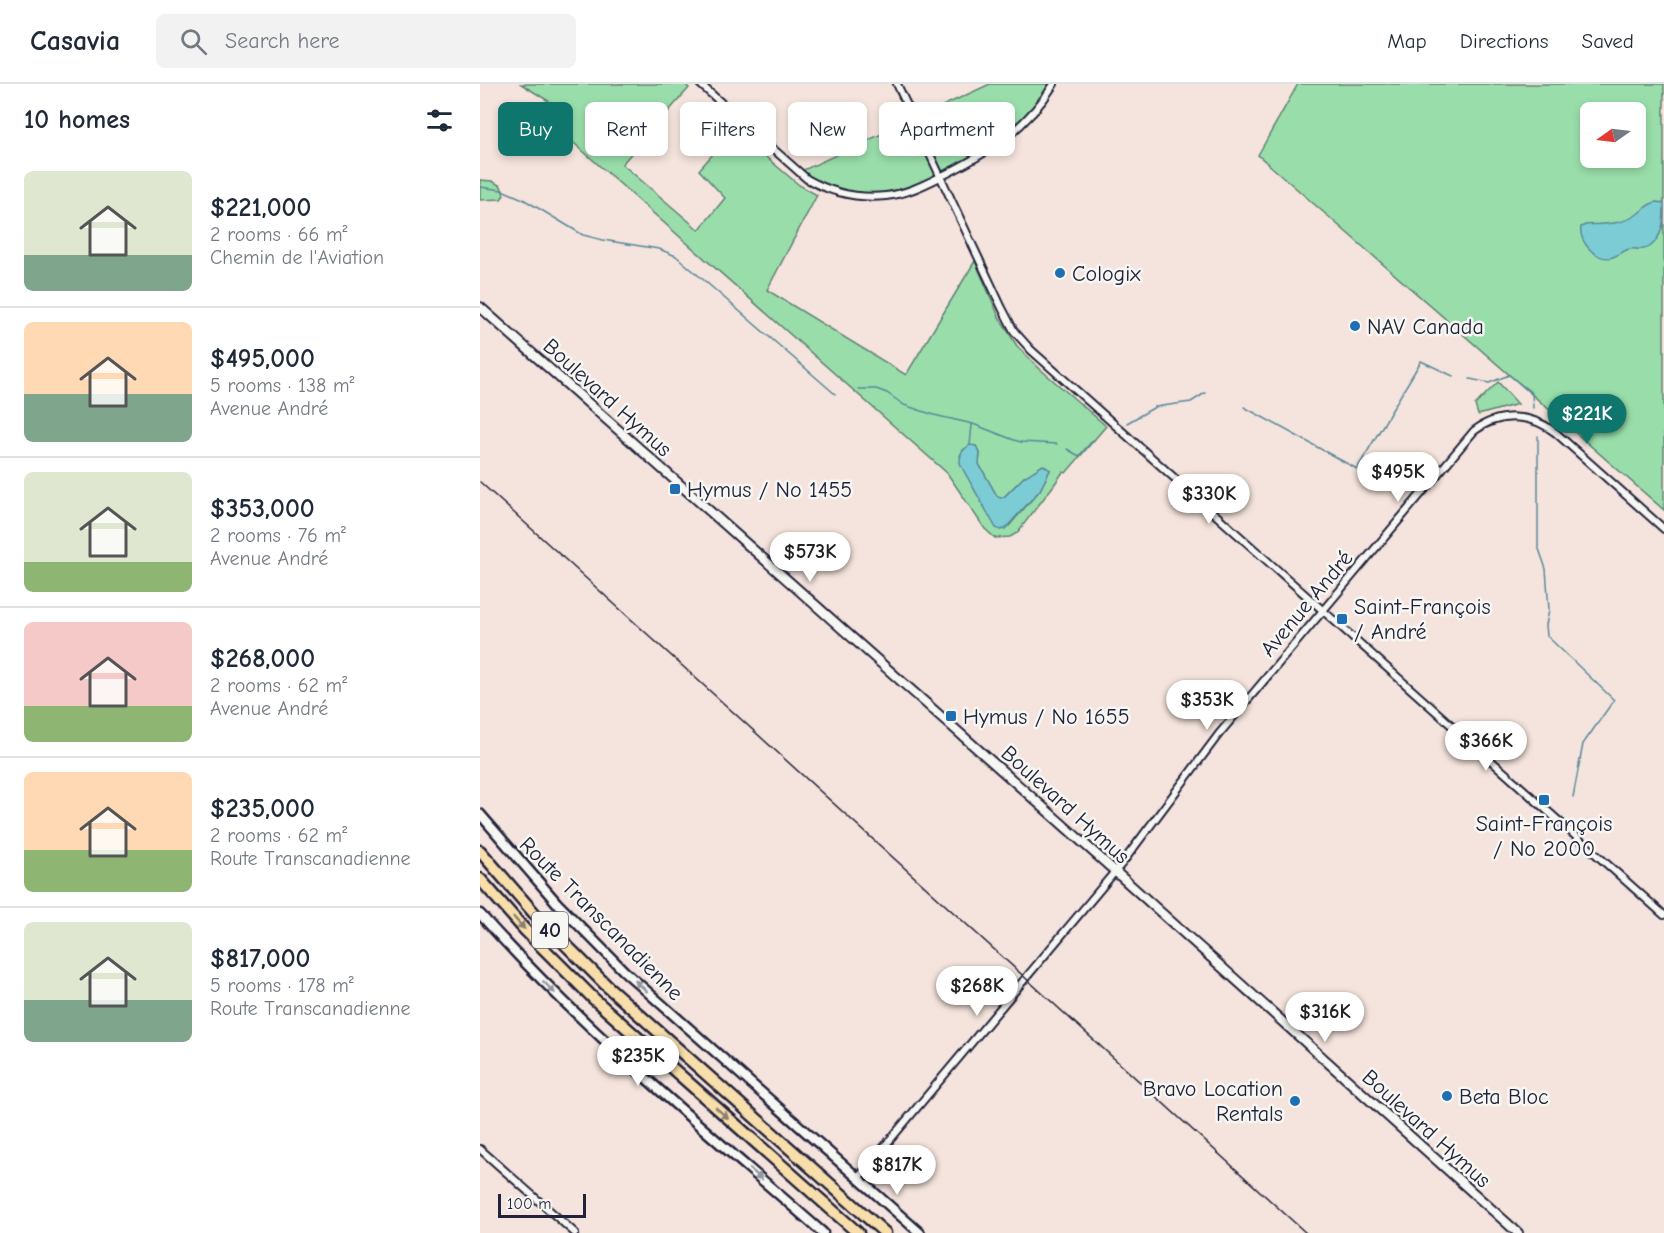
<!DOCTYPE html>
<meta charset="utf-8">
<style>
:root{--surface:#fff;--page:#f2f2f3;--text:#1f2937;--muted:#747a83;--line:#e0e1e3;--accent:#0f766e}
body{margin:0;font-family:"Comic Neue",sans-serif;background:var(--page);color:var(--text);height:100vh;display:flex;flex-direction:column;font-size:22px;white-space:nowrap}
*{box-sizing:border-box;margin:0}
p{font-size:20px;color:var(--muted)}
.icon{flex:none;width:33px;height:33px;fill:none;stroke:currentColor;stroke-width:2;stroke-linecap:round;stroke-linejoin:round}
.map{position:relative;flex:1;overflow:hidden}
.sheet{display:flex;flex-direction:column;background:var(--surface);width:480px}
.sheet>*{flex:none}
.banner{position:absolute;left:18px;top:18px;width:570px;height:54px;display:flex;gap:12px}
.needle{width:39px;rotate:256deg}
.buttons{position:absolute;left:1100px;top:18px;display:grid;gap:12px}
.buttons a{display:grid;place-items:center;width:66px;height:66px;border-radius:9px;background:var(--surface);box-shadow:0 3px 9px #0003;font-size:30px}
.scale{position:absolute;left:18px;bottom:15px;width:88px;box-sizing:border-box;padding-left:6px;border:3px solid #22223b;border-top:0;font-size:16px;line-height:21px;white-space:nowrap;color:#22223b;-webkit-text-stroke:4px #f6f6f2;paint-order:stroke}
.price{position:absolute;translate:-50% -51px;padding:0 14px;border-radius:21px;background:#fff;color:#222;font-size:20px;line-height:39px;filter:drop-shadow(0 2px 3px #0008)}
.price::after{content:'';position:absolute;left:50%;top:36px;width:18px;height:14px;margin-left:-9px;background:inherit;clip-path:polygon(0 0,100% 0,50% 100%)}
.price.on{background:var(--accent);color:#fff}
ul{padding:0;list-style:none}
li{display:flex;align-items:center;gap:18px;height:150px;padding:0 24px}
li+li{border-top:2px solid var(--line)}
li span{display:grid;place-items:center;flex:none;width:168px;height:120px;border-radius:9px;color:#555}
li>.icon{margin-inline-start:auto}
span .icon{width:72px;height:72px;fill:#fffc;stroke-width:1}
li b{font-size:26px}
h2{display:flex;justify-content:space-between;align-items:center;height:72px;padding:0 24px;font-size:26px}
.tag{padding:0 21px;border-radius:9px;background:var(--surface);box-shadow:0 3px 9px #0003;font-size:21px;line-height:54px}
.tag.on{background:var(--accent);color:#fff}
header{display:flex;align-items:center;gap:36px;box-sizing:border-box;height:84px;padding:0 30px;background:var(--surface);border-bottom:2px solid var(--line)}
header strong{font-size:28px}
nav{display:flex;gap:33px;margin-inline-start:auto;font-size:21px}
.search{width:420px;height:54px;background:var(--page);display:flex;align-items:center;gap:15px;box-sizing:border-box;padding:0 21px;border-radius:9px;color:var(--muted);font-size:22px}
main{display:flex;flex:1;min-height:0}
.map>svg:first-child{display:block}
</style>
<header>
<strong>Casavia</strong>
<div class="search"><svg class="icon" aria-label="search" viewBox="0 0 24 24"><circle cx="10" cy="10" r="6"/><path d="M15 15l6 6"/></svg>Search here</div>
<nav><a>Map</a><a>Directions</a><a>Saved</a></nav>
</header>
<main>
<section class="sheet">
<h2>10 homes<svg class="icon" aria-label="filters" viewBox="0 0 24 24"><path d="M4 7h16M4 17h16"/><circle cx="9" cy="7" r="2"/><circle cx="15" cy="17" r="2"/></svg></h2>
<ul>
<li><span style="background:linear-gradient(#dfe7d0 70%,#7fa58c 0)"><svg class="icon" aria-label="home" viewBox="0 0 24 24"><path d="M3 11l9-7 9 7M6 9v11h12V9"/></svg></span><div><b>$221,000</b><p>2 rooms · 66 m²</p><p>Chemin de l'Aviation</p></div></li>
<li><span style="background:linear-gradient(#ffd9b3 60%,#7fa58c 0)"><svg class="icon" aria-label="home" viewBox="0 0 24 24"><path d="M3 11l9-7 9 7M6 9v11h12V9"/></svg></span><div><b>$495,000</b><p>5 rooms · 138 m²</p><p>Avenue André</p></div></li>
<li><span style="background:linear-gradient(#dfe7d0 75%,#8fb573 0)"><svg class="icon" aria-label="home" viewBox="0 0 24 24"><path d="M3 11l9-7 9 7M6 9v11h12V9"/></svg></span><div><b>$353,000</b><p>2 rooms · 76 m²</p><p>Avenue André</p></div></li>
<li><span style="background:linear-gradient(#f6c9c9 70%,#8fb573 0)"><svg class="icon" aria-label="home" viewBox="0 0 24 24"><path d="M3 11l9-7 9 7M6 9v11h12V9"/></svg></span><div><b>$268,000</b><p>2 rooms · 62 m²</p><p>Avenue André</p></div></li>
<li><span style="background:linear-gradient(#ffd9b3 65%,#8fb573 0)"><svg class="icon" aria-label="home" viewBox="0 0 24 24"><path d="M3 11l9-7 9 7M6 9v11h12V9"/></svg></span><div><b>$235,000</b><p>2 rooms · 62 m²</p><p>Route Transcanadienne</p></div></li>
<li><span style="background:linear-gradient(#dfe7d0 65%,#7fa58c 0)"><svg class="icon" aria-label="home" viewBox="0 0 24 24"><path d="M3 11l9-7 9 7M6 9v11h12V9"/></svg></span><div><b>$817,000</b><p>5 rooms · 178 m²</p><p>Route Transcanadienne</p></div></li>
</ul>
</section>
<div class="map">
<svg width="1184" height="1149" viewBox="0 0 1184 1149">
<rect width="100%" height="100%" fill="#f5e4dd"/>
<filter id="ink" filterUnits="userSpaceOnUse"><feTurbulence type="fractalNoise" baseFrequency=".0167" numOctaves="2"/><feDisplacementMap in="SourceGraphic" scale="12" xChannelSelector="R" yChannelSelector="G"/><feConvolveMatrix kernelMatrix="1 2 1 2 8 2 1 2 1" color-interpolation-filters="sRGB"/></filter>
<g filter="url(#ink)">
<path fill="#99deaa" stroke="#5e8072" stroke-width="1.5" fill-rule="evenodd" d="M41,0H205L209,4L142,80L219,146L245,114L219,86L254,46L319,101L337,111L287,206L426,291L495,177L519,233L537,262L560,285L626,342L586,389L583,388L574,401L537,449L530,453L515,454L505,445L467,389L61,30L70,18ZM490,362H496L500,369L499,380L517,412L520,414L524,413L544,393L570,386L560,406L529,442L480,372L483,366Z
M510,0H574L568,10L515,63L433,106L390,113L343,104L319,88Z
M818,0H1184V426L778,71ZM1110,28H1155V74H1110Z
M0,96L12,97L21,102L24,111L21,115L0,116Z
M1018,298L1038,320L998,331L995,321Z"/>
<path fill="#7cccd6" stroke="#588898" stroke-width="1.5" d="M1176,118L1184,119C1184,135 1184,146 1175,158C1171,162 1168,165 1163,165C1159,166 1154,164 1150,165C1144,166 1138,171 1133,173C1117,178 1098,158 1101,143L1105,141C1122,140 1142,141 1156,131C1165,125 1165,121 1176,118Z
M490,361L496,362L500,369L499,380L517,412L520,414L524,413L544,393L563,381L570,386L560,406L525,445L520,446L516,444L480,380C480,370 481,367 490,361Z"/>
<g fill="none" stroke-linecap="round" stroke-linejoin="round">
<path stroke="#588898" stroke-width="1.5" d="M0,103L22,106L43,115L103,151L123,156L179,165L196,172L355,310
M990,295L1009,299L1029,291L1052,309L1053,324
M378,305H396L407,309L424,321L454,331L493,340L534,356L541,358L577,360
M764,323L877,385L941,277L973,292
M647,339L675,323L711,318L725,309
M1058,352V462L1066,485L1069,526L1066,541L1067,552L1134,616L1103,660L1093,713
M490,361L492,341
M587,365L599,372L613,356"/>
<g stroke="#22223b" stroke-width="10">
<path id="minor" d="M220,0L327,95C352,109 378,115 406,112C425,110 442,102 458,94C505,71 546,46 574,0
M417,0L522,224L534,247L551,266L1184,831
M0,1065L95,1149
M378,1094L643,778L739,650L994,347C1019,328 1051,329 1076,349L1184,445"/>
</g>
<g stroke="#22223b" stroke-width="12">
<path id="tertiary" d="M0,223L618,772L1038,1149"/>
</g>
<g stroke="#22223b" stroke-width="13">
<path id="secondary" d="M0,730L77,819L144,887L440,1149
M0,830C104,947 226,1046 343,1149"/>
</g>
<g stroke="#22223b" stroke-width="15">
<path id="motorway" d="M0,767L54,829L127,902L405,1149
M0,795L45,846L114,915L378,1149"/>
</g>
<use href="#minor" stroke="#f6f6f2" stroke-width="6"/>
<use href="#tertiary" stroke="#f6f6f2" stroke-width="8"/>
<use href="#secondary" stroke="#f6f6f2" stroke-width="8"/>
<use href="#motorway" stroke="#f8deab" stroke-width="10"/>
<path stroke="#22223b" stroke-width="1.5" d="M0,398L826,1149"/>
</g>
<defs><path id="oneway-solid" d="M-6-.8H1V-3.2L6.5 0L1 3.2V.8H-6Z" transform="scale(1.5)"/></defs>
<g fill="#8d8073">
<use href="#oneway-solid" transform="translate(39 839) rotate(47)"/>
<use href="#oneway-solid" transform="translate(242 1029) rotate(41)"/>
</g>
<g fill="#9797a0">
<use href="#oneway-solid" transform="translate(161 902) rotate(-137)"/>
<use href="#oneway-solid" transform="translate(69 903) rotate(45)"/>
<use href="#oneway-solid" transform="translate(276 1090) rotate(41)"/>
</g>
</g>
<g fill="#1f6fb2" stroke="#f6f6f2" stroke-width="2">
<circle cx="580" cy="189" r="6"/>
<circle cx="875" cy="242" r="6"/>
<rect x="189" y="399" width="12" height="12" rx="3"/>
<rect x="856" y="529" width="12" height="12" rx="3"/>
<rect x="465" y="626" width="12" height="12" rx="3"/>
<rect x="1058" y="710" width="12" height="12" rx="3"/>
<circle cx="967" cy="1012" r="6"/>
<circle cx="815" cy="1017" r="6"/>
</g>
<g text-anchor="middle" stroke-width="5" stroke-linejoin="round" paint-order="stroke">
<rect fill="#f6f6f2" stroke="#626272" stroke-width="1.5" x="52" y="828" width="36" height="36" rx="4.5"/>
<g font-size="21" font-weight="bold" fill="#22223b">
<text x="70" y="853">40</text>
</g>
<g font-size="22" fill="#22223b" stroke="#f6f6f2" text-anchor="start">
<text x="592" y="197">Cologix</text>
<text x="887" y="250">NAV Canada</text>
<text x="207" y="413">Hymus / No 1455</text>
<text x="874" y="530">Saint-François<tspan x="874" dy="25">/ André</tspan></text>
<text x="483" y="640">Hymus / No 1655</text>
<text x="1064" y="747" text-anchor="middle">Saint-François<tspan x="1064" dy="25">/ No 2000</tspan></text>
<text x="803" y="1012" text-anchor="end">Bravo Location<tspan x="803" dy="25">Rentals</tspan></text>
<text x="979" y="1020">Beta Bloc</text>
</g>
<g font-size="22" fill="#22223b" stroke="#f6f6f2">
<text transform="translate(128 313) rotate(42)" y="8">Boulevard Hymus</text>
<text transform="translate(826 519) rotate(-50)" y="8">Avenue André</text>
<text transform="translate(586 720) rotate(42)" y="8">Boulevard Hymus</text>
<text transform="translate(122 834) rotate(45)" y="8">Route Transcanadienne</text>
<text transform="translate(947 1044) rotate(42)" y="8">Boulevard Hymus</text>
</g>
</g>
</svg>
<div class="buttons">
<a><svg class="needle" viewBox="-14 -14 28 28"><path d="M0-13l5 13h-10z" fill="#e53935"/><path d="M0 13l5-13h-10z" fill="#747a83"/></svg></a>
</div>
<div class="scale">100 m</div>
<b class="price on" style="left:1107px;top:361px">$221K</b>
<b class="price" style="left:918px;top:419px">$495K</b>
<b class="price" style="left:729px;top:441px">$330K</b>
<b class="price" style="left:330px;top:499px">$573K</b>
<b class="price" style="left:727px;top:647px">$353K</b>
<b class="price" style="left:1006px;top:688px">$366K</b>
<b class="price" style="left:497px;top:933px">$268K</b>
<b class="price" style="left:845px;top:959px">$316K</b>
<b class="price" style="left:158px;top:1003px">$235K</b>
<b class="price" style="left:417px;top:1112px">$817K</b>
<div class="banner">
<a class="tag on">Buy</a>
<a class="tag">Rent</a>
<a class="tag">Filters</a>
<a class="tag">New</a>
<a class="tag">Apartment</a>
</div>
</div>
</main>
